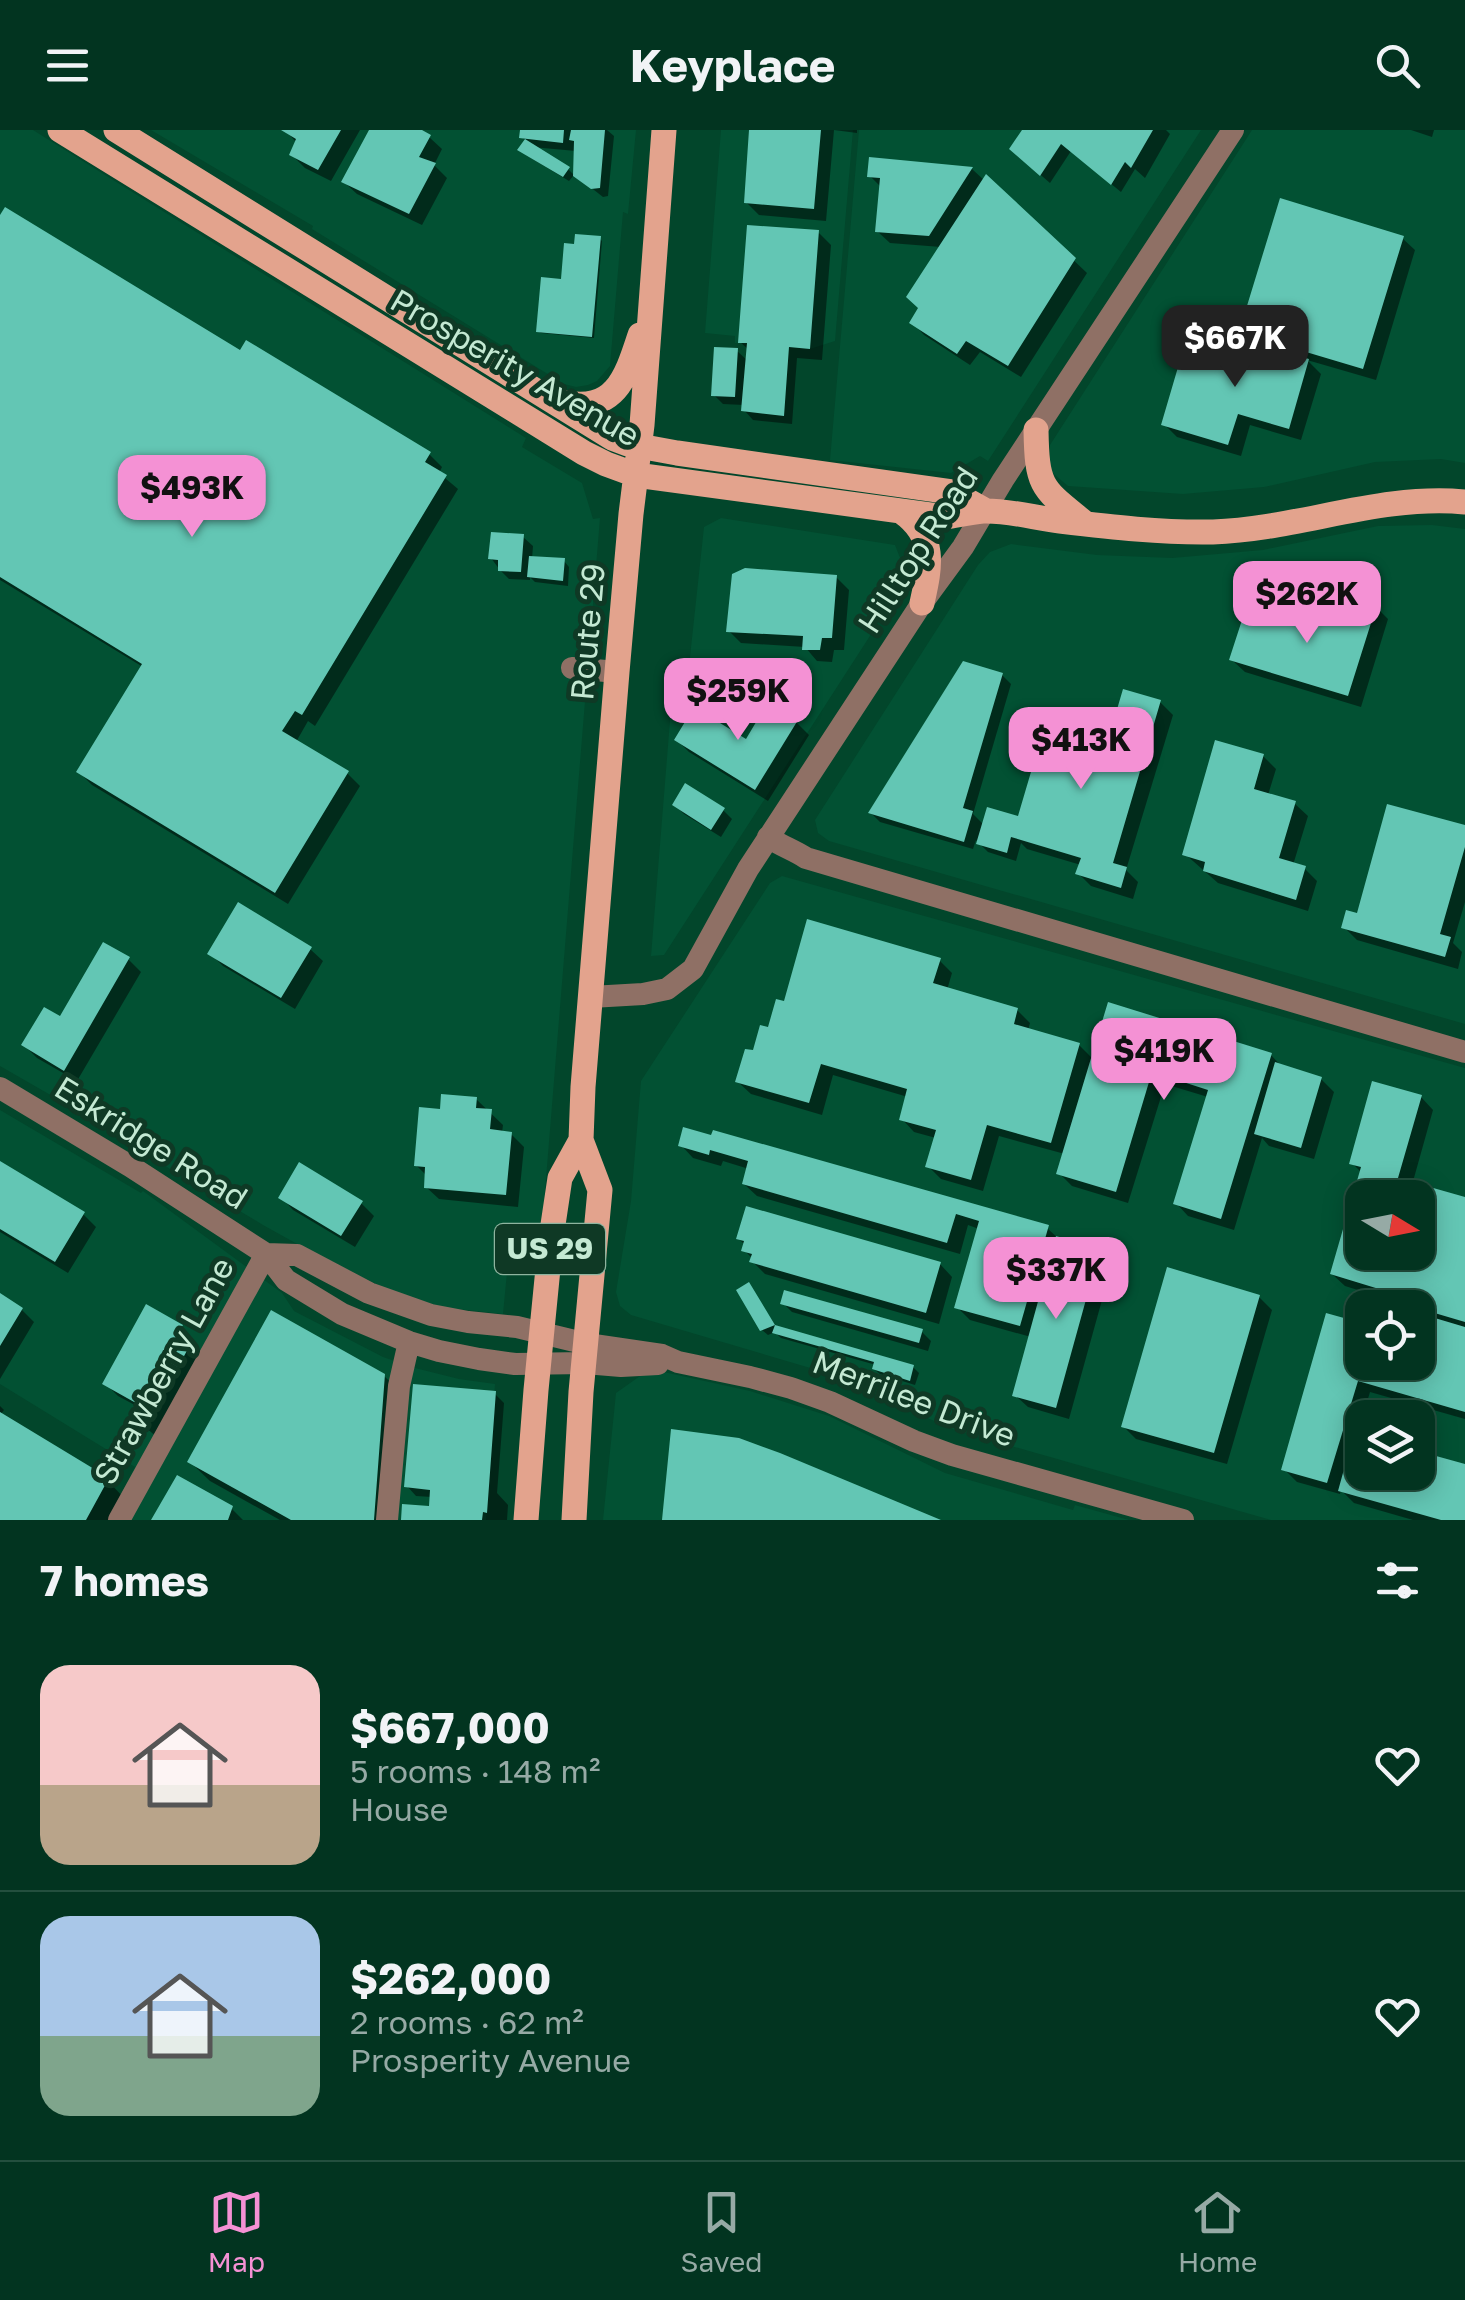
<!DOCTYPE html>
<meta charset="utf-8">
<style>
:root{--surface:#023420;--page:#103f2d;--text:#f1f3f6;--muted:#96aaa5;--line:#234f3e;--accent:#f491d4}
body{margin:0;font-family:"Golos Text",sans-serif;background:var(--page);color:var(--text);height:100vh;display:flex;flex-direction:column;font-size:38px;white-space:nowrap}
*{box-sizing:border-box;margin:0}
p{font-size:32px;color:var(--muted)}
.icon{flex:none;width:55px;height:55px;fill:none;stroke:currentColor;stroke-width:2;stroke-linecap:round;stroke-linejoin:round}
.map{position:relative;height:1390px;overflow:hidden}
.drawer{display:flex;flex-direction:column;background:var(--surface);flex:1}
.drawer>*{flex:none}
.needle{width:65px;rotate:100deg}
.tools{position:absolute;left:1345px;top:1050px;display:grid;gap:20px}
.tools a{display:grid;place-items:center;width:90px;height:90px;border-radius:20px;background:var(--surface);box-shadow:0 5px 25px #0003,0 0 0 2px var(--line);font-size:50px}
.price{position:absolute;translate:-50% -85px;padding:0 22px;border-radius:20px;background:var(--accent);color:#111;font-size:32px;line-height:65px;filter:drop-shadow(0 2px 5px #0008)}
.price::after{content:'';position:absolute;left:50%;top:60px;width:30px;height:22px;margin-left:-15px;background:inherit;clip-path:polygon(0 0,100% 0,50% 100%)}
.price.current{background:#222;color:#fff}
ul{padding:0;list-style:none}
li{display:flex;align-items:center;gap:30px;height:250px;padding:0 40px}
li+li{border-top:2px solid var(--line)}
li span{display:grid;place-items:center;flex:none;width:280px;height:200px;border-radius:30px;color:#555}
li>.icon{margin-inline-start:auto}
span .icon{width:120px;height:120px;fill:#fffc;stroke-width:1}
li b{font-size:42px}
h2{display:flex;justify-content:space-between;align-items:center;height:120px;padding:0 40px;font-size:42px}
header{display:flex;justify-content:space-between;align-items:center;height:130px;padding:0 40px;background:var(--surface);font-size:45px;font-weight:700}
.tabs{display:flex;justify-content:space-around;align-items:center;height:140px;border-top:2px solid var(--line);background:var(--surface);font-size:28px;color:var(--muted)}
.tabs a{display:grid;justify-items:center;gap:5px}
.tabs .current{color:var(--accent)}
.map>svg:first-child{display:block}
</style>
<header><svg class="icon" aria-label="menu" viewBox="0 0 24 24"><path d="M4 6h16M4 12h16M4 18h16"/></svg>Keyplace<svg class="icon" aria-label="search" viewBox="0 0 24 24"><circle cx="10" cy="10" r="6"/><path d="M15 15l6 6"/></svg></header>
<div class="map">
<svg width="1465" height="1390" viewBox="0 0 1465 1390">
<rect width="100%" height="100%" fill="#02462b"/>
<path fill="#025133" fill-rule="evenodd" d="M0,0H33L526,308L522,317L582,353L593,389L600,388L538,1147L508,1132L503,1184L439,1177L392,1161L335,1135L263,1095L173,1041L108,998L0,936Z
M151,0H636L628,84L623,82L610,236L597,251L588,255L576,257L564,254L312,99L313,96Z
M721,0H853L835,211L810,219L735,213V206L705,203Z
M859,0H1201L988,331L980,326L951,343L830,330Z
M1252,0H1465V333L1441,329L1375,332L1264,357L1183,364L1068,356L1049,340L1050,315Z
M721,388L895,415L904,438L871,492L877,495L664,825L651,826L672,566L685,573L704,397Z
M1432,395L1465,399V894L829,711L818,703L815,690L978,435L990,422L1011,414L1097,425L1172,428L1263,420L1378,396Z
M782,746L1465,938V1390H1271L955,1300L817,1240L631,1185L620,1176L616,1162L631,1071L641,951L770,753ZM1362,1068H1418V1122H1362ZM1362,1178H1418V1232H1362ZM1362,1288H1418V1342H1362Z
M0,980L141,1063L143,1061L282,1163L294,1181L383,1227L415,1238L459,1249L495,1254L486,1390H108L135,1337L0,1254Z
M650,1239L750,1261L829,1286L945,1343L1073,1380L1075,1375L1129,1390H603L616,1263Z"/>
<path fill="#0007" fill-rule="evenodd" d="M285,0H360L331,51L305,38L292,25L297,13Z
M372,0H416L429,7L442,19L434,35L447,48L422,95L357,64L344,52Z
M523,0H607L614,6L608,66L603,67L575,45L576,21L532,17L568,39L574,45L569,51L526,25V11L522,7Z
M752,0H857V3L834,0L826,91L759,85L746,72Z
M1025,0H1166L1170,4L1145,48L1135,39L1121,62L1071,21L1050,53L1021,28Z
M1411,0H1434L1432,7Z
M871,30L972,39L985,51L987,48L1087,143L1021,247L980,222L970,235L924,205L912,192L920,178L941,117L890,113L877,101L882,58L870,46Z
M0,90L429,324L442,337L439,343L458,359L315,596L308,591L296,612L347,643L360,656L288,774L92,655L79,642L143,537L0,450Z
M818,102L831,115L822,230L797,228L792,294L753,290L744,280V275L723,274L714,265L737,221L748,231L749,220L740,212Z
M1402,108L1415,120L1376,250L1307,230L1321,244L1301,310L1250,295L1241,326L1177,307L1164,294L1216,240L1256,215L1242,201Z
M600,109L602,111L594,208L541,203L538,201L563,151L576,116Z
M523,407L533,416L532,429L564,431L569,437L568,456L535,452L530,447V450L509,449L500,440L491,428Z
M836,447L849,460L844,520H834L832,532L817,531L805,517L741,513L729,501Z
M1376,477L1388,489L1361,577L1245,542L1232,530Z
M1002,545L1011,554L973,684L984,695L1016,688L1160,572L1173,585L1126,740L1138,752L1133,769L1091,756L1078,743L1081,735L1027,719L1021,713L1016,731L988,722L976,710L973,719L880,692L871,683Z
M796,592L809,605L768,671L689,622L677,610L747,612Z
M1263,626L1276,639L1268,665L1295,674L1308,686L1293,735L1304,738L1317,751L1308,781L1218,753L1185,724Z
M675,675L723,680L732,689L721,707L684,684Z
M1465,698V772L1453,813L1462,822L1458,839L1357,810L1344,797Z
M310,819L323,831L295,879L223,836L210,823Z
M128,829L141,842L77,951L37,928L24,915L61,890Z
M939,830L952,843L947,860L1017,880L1030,893L1028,900L1079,915L1094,930L1271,925L1283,938L1321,949L1334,962L1314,1029L1269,1016L1262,1008L1234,1100L1188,1086L1176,1073L1208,967L1165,954L1128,1073L1072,1056L1059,1043L1065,1024L999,1006L983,1061L941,1049L928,1036L936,1008L914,1002L902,989L908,967L833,945L822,985L751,964L738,952L785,874Z
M1421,967L1433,980L1412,1055L1465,1070V1289L1370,1262L1357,1306L1362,1308V1342H1418V1323L1465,1337V1390H1413L1354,1373L1341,1360L1340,1364L1297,1352L1284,1339L1328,1186L1362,1196V1232H1418V1178H1391L1380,1167L1345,1156L1332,1144L1362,1043L1352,1033ZM1362,1068H1418V1122H1362Z
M476,969L503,995L502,1003L511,1004L524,1017L518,1077L439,1069L426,1057L427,1046L416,1035L442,981Z
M685,1000L1047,1098L1060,1110L1099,1121L1112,1134L1069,1289L1028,1277L1015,1265L1031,1207L970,1190L957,1177L979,1099L968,1095L960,1124L757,1066L744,1054L749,1039L723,1031L721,1036L693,1028L681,1015Z
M0,1034L83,1084L96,1097L68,1143L0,1102Z
M281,1067L361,1073L374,1086L355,1117L293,1080Z
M739,1109L940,1134L952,1147L939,1194L765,1144L752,1131L753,1129L744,1120L745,1115Z
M749,1155L777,1198L913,1237L919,1243L915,1255L880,1244L874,1239L876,1235L781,1208L775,1202L768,1205L762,1200Z
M0,1166L22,1180L34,1192L0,1249Z
M1259,1167L1272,1180L1227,1334L1136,1309L1123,1296Z
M783,1173L922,1202L931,1211L928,1221L792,1182Z
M181,1197L194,1210L189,1220L200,1232L158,1308L138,1291L144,1280L118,1266L105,1253Z
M384,1246L404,1265L394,1390H280L210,1351L190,1332Z
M495,1264L504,1273L497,1363L508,1375L507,1390H404L431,1379L432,1367L416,1366L407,1356Z
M0,1276L4,1280L0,1285L107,1350L126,1370L115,1390H0Z
M231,1378L243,1390H154Z"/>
<path fill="#63c6b4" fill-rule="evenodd" d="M281,0H341L318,40L289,25L296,9Z
M369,0H422L431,5L419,27L436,33L409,84L341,52Z
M520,0H564L563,13L519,8Z
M571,0H605L600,58L591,59L573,46L574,11L569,10Z
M749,0H821L814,79L744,73Z
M1022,0H1153L1131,38L1125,32L1111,55L1061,14L1040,46L1009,19Z
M525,9L570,37L563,47L517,20Z
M869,27L973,37L929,106L875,102L880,48L867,47Z
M986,44L1076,128L1008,236L966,211L957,224L909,193L918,178L906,167Z
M1280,68L1404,106L1363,239L1239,202Z
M5,77L240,220L246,210L431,322L425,332L447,345L302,585L295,581L282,601L349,641L275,763L76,642L142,534L0,447V85Z
M747,95L819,100L810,219L789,217L784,286L741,281L747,213H738Z
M575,104L601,106L592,207L536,202L541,147L561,149L564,113L574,114Z
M1224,203L1309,229L1289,299L1238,284L1228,315L1161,295L1181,227L1214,237Z
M714,217L738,218L735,267L711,266Z
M491,402L524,404L521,442L498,441V430L488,429Z
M529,426L565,428L563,451L527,447Z
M745,438L837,445L832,508H822L820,520H802L803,506L726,502L732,444Z
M1377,474L1348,566L1229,530L1242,490Z
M963,531L1003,543L963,678L973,681L964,712L868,683Z
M1123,559L1161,570L1113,733L1127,737L1121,758L1075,744L1081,728L1011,707L1007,723L976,714L987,677L1018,686L1046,591L1108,610Z
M768,572L798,590L755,660L674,610L694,577L746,609Z
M1215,610L1264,624L1254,659L1296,671L1279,728L1306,736L1296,770L1203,741L1205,732L1182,725Z
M685,653L725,678L711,700L672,675Z
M1387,674L1465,695V717L1440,804L1451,807L1445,827L1341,798L1346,780L1357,783Z
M238,772L312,817L281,868L207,824Z
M807,789L941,828L933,853L1018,878L1014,894L1080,913L1051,1013L987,995L971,1050L925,1037L936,1000L899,990L907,959L821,934L809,973L735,952L745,919L753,920L760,895L768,897L776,869L784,871Z
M103,812L130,827L64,941L21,915L44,877L60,886Z
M1108,872L1272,923L1221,1089L1173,1074L1208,960L1152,942L1116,1062L1056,1044Z
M1275,932L1322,947L1301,1018L1254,1004Z
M1372,951L1422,965L1398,1048L1465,1067V1192L1377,1166L1379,1159L1330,1144L1361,1037L1349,1034ZM1362,1068H1418V1122H1362Z
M441,964L477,967L476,978L492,979L490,999L512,1002L506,1065L424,1058L425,1037L414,1036L419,977L440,979Z
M683,997L711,1005L713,1000L1049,1095L1020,1196L954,1178L979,1091L956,1084L947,1113L742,1054L748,1031L710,1020L709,1025L678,1016Z
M0,1031L85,1082L55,1132L0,1099Z
M299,1032L363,1071L341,1106L278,1068Z
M746,1076L941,1132L926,1183L749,1132L752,1124L741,1121L744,1111L736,1109Z
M1056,1106L1100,1119L1056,1278L1012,1266Z
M1167,1137L1260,1165L1214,1323L1121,1297Z
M749,1152L775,1195L760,1201L736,1160Z
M784,1160L923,1199L919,1213L780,1174Z
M0,1163L23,1178L0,1216Z
M146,1174L183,1195L175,1209L189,1217L145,1297L135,1292L143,1277L102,1254Z
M271,1180L385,1244L374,1390H291L187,1332Z
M1326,1183L1362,1193V1232H1418V1183L1465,1197V1282L1358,1251L1327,1353L1281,1340Z
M775,1195L914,1235L910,1251L872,1239L874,1232L772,1203Z
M413,1254L496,1261L487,1383L483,1382L482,1390H401L402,1374L429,1376L430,1360L404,1357Z
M0,1282L109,1348L86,1390H0Z
M671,1299L739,1308L780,1323L941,1390H662Z
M1354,1303L1362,1305V1342H1418V1321L1465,1334V1390H1441L1338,1361Z
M177,1345L233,1376L228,1390H151Z"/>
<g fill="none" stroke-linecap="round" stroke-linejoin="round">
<path stroke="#8f7065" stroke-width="22" d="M572,538L617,542
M768,707C781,716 794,720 806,728L1465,922
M591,867L643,864L667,859L693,839L748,739L922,473L963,417L1003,350L1233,0
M0,958L130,1036L266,1124L286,1150L342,1184L409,1212L439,1221L479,1229L515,1234L585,1233L621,1236L658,1234
M266,1124L297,1125L369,1163L431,1185L468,1192L517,1197L587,1214L662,1225L678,1232L750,1247L791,1258L830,1272L914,1311L952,1325L1183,1390
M119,1390L266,1124
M387,1390L399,1256L409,1212"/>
<path stroke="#e3a38d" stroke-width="25" d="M60,0L584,323L606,334L636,345L945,387C958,385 971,382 983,381C1008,380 1035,388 1060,391C1111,397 1162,403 1213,402C1299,399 1379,364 1465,372
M116,0L612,308L628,314L677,323L952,362L986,381
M561,272C615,284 626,248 640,205
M1036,300C1037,359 1042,358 1086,394
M902,382C937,407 930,437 922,473
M526,1390L536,1260L551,1108L560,1048L581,1010
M574,1390L581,1262L600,1060L581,1010L583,957L617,542L631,384L642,295L664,0"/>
</g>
<g text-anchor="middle" stroke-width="10" stroke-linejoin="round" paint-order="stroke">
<rect fill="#0f3925" stroke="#8eb49f" stroke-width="2.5" x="495" y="1094" width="110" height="50" rx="8"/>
<g font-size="30" font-weight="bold" fill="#c4e9d3">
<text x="550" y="1129">US 29</text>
</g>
<g font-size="32" fill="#c4e9d3" stroke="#0f3925">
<text transform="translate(515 238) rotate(30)" y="11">Prosperity Avenue</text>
<text transform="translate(918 420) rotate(-57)" y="11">Hilltop Road</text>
<text transform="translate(588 502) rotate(-85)" y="11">Route 29</text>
<text transform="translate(151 1013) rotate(32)" y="11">Eskridge Road</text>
<text transform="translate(164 1241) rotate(-61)" y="11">Strawberry Lane</text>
<text transform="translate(914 1269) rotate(21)" y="11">Merrilee Drive</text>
</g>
</g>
</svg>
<div class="tools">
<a><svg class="needle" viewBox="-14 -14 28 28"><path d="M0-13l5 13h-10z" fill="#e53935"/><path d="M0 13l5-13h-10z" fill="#96aaa5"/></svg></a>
<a><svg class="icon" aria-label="locate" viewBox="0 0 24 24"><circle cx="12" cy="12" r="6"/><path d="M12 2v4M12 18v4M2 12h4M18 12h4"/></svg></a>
<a><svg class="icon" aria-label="layers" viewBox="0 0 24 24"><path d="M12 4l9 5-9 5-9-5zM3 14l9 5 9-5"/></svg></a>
</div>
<b class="price current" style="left:1235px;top:260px">$667K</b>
<b class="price" style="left:192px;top:410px">$493K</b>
<b class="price" style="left:1307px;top:516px">$262K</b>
<b class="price" style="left:738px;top:613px">$259K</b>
<b class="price" style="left:1081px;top:662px">$413K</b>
<b class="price" style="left:1164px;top:973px">$419K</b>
<b class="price" style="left:1056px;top:1192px">$337K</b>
</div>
<section class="drawer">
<h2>7 homes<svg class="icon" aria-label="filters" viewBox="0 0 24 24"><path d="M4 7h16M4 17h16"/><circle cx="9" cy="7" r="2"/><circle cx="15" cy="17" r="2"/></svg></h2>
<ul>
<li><span style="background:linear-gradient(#f6c9c9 60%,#b9a48a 0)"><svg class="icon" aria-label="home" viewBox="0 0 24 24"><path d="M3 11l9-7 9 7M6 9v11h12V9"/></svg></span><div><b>$667,000</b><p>5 rooms · 148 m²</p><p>House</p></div><svg class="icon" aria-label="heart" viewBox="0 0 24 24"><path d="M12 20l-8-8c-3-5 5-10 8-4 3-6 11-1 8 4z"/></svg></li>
<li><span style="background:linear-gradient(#a9c7e8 60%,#7fa58c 0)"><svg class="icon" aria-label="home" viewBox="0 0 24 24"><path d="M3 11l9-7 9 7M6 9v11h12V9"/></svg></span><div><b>$262,000</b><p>2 rooms · 62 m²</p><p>Prosperity Avenue</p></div><svg class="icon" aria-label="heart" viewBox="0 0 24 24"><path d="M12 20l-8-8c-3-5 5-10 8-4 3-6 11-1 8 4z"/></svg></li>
</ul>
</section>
<nav class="tabs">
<a class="current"><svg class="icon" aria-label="map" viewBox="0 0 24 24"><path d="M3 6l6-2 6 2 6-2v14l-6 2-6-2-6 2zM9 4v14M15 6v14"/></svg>Map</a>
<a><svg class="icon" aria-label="saved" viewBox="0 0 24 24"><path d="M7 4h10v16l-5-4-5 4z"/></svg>Saved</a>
<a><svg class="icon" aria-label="home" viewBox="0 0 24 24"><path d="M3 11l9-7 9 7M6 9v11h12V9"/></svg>Home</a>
</nav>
